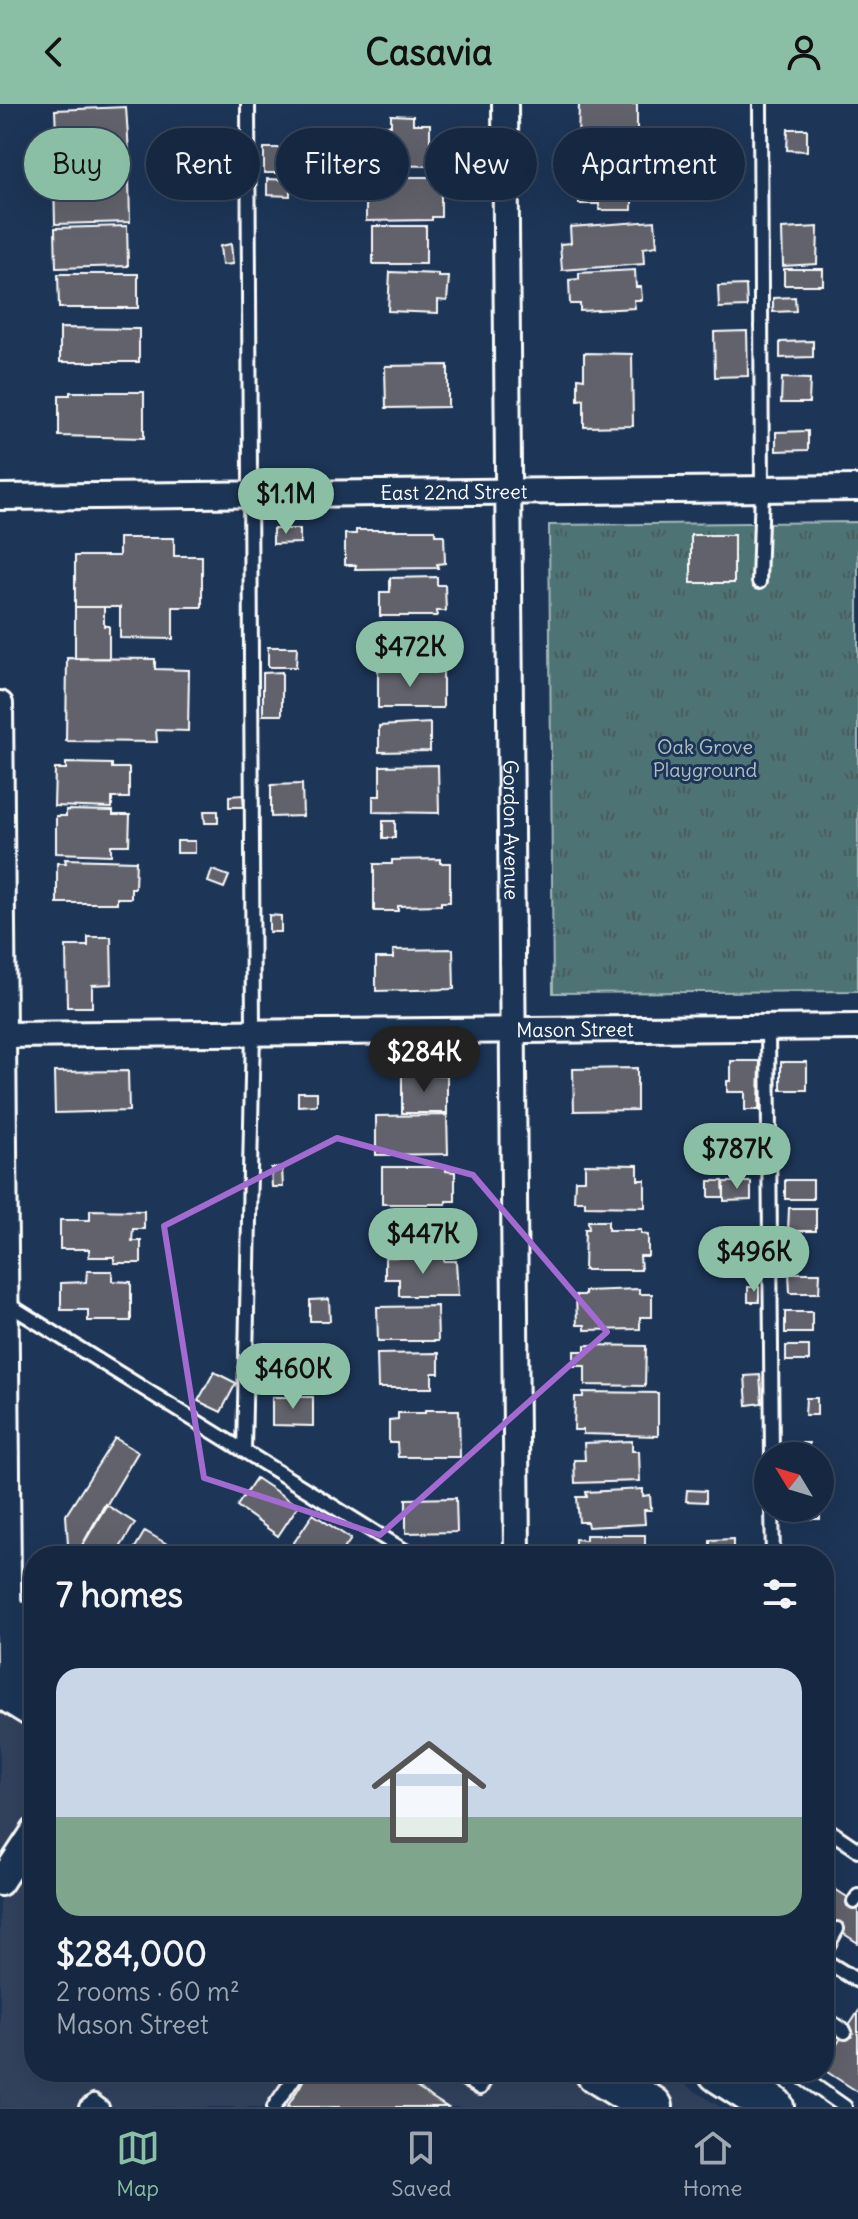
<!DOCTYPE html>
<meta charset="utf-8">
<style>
:root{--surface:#162841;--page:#1f3048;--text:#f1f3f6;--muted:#9ea6b1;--line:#35445a;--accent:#8abfa5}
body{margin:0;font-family:Delius,sans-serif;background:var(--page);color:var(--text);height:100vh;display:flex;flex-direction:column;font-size:30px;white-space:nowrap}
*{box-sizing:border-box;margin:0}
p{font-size:26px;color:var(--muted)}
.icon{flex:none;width:44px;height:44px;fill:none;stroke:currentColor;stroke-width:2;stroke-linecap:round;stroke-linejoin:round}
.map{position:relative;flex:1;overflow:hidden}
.drawer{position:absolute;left:24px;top:1442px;width:810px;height:536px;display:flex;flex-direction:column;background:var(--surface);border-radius:32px;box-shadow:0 8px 32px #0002,0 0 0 2px var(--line)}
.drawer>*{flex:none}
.top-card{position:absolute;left:24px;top:24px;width:810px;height:72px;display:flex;gap:16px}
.needle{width:52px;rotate:308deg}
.buttons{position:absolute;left:754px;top:1338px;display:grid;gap:16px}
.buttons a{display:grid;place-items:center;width:80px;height:80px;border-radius:50%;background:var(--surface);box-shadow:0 8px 32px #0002,0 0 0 2px var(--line);font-size:40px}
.price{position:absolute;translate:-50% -68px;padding:0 18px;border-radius:28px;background:var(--accent);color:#111;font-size:26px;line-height:52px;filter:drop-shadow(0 2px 4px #0008)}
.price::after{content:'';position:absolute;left:50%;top:48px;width:24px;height:18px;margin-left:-12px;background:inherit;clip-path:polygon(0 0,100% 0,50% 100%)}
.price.current{background:#222;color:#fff}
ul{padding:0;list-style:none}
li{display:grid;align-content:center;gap:16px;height:424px;padding:0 32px}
li span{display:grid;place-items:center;height:248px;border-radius:24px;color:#555}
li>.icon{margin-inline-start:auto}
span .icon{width:144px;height:144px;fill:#fffc;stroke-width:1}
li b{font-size:34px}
h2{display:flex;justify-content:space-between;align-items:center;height:96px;padding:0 32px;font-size:34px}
.pill{padding:0 28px;border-radius:36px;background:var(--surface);box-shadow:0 8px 32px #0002,0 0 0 2px var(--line);font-size:28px;line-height:72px}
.pill.current{background:var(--accent);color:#111}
header{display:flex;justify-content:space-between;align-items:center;height:104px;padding:0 32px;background:var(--accent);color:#111;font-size:36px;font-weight:700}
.menu{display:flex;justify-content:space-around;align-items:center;height:112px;border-top:2px solid var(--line);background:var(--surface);font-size:22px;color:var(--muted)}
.menu a{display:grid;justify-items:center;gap:4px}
.menu .current{color:var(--accent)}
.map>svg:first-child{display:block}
</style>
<header><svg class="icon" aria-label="back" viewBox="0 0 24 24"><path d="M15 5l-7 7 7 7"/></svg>Casavia<svg class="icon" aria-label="person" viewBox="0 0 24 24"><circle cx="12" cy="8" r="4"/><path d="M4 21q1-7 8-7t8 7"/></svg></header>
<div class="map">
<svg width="858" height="2003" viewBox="0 0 858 2003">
<defs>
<pattern id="park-tufts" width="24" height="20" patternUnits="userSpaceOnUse" patternTransform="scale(2)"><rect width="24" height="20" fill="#4d7375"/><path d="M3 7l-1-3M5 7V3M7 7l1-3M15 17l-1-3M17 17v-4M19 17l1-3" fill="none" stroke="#4c5a5a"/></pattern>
</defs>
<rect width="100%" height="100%" fill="#1d3557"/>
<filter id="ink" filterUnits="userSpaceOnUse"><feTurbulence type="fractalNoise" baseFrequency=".0125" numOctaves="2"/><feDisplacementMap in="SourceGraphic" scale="16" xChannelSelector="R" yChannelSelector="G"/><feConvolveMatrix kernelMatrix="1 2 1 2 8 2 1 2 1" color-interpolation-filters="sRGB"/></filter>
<g filter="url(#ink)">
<path fill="#32425d" d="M0,1538L34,1560V1968H666L720,2003H0Z"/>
<path fill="url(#park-tufts)" stroke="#a6b9ba" stroke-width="2" d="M858,418V887L553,889L549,421Z"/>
<path fill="#62626c" stroke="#fff" stroke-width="2" d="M579,0H637V39L578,38Z
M126,3L129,48L57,51L55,6Z
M391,11L413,12V20H430V62L377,61V21H391Z
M788,25H807V47L787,46Z
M264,44H291L292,69H264Z
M708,50L740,51L739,74L708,73Z
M628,53V76H632V106H599V100H579V86H570V69H579V54Z
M204,55H229V72H204Z
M366,73H431V76H441V113H432V116L366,117Z
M129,74L130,118L55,120L54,76Z
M267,75L290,76V92L267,91Z
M655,117L657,142L643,144L644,160L562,166L560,140L571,139L570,123Z
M127,122L128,162L56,164L55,124Z
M373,122H426V160H373Z
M818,123L817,160L783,162L782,125Z
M231,140L233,160L222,161L220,142Z
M784,165H823V181H784Z
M635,166L636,183H641L642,196H634L635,204L580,207V200H570L569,176L579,175V169Z
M390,168L438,170V173H449L447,197L438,196V209L388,207Z
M58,170H138V204H59Z
M746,181L747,203L719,204L718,182Z
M795,193L796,207L773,208V194Z
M60,224L139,225V258H60Z
M747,227L748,272L715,273L714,228Z
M813,237V253L780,254V238Z
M584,249L632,250L633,322L584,323V295L578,296V274L584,275Z
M448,261V303L386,304L385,262Z
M782,274L810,275L809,299H781Z
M70,288H144V334L59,332V291H70Z
M808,327V346L776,347V328Z
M273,425H300V439L273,440Z
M356,426H435V431H444L445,459L437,460L438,464L355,465L356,461H345V430H356Z
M691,431H734V479H691Z
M119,434H174V452H202V503H173V535L120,534V503H75V452H119Z
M437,473V481H445L446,507H436L437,512H380V488H390V474Z
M75,503H104V522H109V554L75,555Z
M268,543H297L296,563H268Z
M67,554L155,555V565L189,566L188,627L156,626L157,638L66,637Z
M378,566H443V604H378Z
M282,568V611H263V569Z
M430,619V647L379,648V622Z
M66,659L112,660V664H129V694H112V704L54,702L55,665H66Z
M438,661L439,709L373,708V692H380V662Z
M302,680L303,712L271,713V681Z
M243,691L244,703H229V692Z
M66,706L113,707V711H130L129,741H111V751L56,749V712H66Z
M204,707H218V719H205Z
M383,717H395V734H383Z
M177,737H195V749H177Z
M65,755L136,757L135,784H131V794H117V799H57V759H66Z
M440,755V759H450V798H441V801L398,802V807H374V760H392V756Z
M212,766L229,772L224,784L208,778Z
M269,811L281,812V828H269Z
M88,833H111L112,880L92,881V903H67L66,842H88Z
M453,845L454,885L376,887V854H393V846Z
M731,957H760L759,1006H745V988H727V977H731Z
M781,958H807V986H781Z
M637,964V1006L574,1007L573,965Z
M128,967L129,1007L55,1009L54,968Z
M402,971H447V1009H402Z
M298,988H317V1001L298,1002Z
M447,1011L448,1050L376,1051V1012Z
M585,1060L638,1061V1076H645V1103L585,1102V1097H574L575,1076H585Z
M382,1063H446V1067L455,1068V1097H446V1100H382Z
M271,1064H282L283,1083H272Z
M785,1076H813V1095H785Z
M709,1077H723L724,1093H709Z
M724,1078H751V1096L724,1097Z
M789,1104H816V1127H788Z
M90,1106L144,1107V1125H133L132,1137H141V1159H114V1153H89V1145H60V1116H90Z
M382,1107H446V1148H382Z
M588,1117H608V1126H641V1130L648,1131V1152H640L641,1166H584L585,1125H589Z
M751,1135L752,1165L725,1166V1136Z
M385,1153L444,1154V1157H456L458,1192H399V1175H385Z
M87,1167H112V1177L131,1178V1217H88V1206H61V1179L86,1178Z
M789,1169H820L819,1189H790Z
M748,1183H759V1198H748Z
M639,1185V1190H652V1213H640V1225L585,1226V1221H577L576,1191H585V1187Z
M329,1195L330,1217H310V1196Z
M437,1202L438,1237H378L377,1203Z
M785,1208H812V1229H785Z
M585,1241L646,1242L645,1282L585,1281V1262H574V1247H585Z
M786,1242H809V1257H786Z
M439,1249V1269H432V1284H378L377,1250Z
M214,1268L236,1279L221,1308L198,1297Z
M760,1271L762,1299L747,1301L745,1272Z
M583,1288L658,1289V1332L583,1330V1326H574L575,1293H583Z
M272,1293H313V1322L272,1321Z
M806,1294H817V1311H805Z
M425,1306H459L460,1353H398L397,1339H389V1316L398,1315V1309H425Z
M115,1334L138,1348L79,1447L68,1440L66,1411Z
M632,1337V1347H639L640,1377L575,1379L574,1356H585L584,1339Z
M790,1339H809V1352H790Z
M256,1374L298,1402L278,1432L237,1402Z
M643,1385V1392L650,1391L651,1406H644L645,1420L588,1423L587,1418H579L577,1393H587L586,1388Z
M687,1386L706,1387V1398L686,1397Z
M456,1394L457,1428L406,1429V1395Z
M105,1400L135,1419L115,1452H76Z
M820,1400V1415H795V1404H820Z
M313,1410L351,1435L339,1452H285Z
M145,1427L179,1447L176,1452H130Z
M586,1431H645V1443H655V1452H575V1435L586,1436Z
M733,1435V1452H710V1436Z
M824,1778L858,1800V1839L824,1817Z
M858,1908V1988L824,1966V1960Z
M309,1968H392L447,2003H287Z"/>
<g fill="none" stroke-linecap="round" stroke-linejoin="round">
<g stroke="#fff" stroke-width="18">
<path id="lane" d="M759,478L762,385L760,0
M768,924L772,1352
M6,1199L413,1452
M244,1347L253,928L248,0
M772,1404L773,1452
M824,1723L858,1746
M854,1798L858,1792
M824,1848L837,1825
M824,1856L858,1877
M824,1913L845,1928
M454,1968L480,1984L489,1968
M795,1968L845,2003
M86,2003L94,1997L102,2003
M274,2003L298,1968"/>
</g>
<g stroke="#fff" stroke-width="30">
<g id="street">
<path id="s1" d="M505,0L517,1452"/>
<path id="s2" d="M0,393L858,384"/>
<path d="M0,600L9,1587"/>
<path id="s3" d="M3,931L858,923"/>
<path d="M0,1779L34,1727"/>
</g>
</g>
<g stroke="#fff" stroke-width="46">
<path id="primary" d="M0,1507L34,1529
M0,1582L34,1603
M596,1968L652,2003
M719,1968L773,2003"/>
</g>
<use href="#lane" stroke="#1d3557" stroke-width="12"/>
<use href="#street" stroke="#1d3557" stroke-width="24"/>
<use href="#primary" stroke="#1d3557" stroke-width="40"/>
</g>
</g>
<path fill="none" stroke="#a36bd2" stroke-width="6" stroke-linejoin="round" d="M337,1034L473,1071L607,1228L380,1431L204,1374L164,1122Z"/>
<g text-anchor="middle" stroke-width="6" stroke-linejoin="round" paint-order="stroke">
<g font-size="20" fill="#fff" stroke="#1d3557">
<text dy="7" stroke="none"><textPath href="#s2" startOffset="454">East 22nd Street</textPath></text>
<text dy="7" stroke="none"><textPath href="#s1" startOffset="726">Gordon Avenue</textPath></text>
<text dy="7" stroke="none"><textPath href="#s3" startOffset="572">Mason Street</textPath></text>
</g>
<g font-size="20" fill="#afc0c1" stroke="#1d3557">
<text x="705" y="650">Oak Grove<tspan x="705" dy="23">Playground</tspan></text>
</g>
</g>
</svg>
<div class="buttons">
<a><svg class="needle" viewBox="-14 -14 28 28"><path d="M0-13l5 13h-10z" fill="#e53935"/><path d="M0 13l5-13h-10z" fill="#9ea6b1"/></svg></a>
</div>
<b class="price" style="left:286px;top:432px">$1.1M</b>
<b class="price" style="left:410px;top:585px">$472K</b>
<b class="price current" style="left:424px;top:990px">$284K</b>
<b class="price" style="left:737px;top:1087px">$787K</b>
<b class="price" style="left:423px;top:1172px">$447K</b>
<b class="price" style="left:754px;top:1190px">$496K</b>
<b class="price" style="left:293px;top:1307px">$460K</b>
<div class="top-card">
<a class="pill current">Buy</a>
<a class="pill">Rent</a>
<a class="pill">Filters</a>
<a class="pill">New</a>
<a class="pill">Apartment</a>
</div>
<section class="drawer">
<h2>7 homes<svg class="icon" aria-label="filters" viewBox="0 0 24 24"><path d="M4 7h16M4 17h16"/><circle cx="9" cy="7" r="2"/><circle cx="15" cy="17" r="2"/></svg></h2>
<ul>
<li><span style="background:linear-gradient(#c9d6e8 60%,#7fa58c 0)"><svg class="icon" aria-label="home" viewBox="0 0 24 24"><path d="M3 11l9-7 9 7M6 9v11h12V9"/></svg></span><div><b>$284,000</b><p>2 rooms · 60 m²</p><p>Mason Street</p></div></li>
</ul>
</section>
</div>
<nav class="menu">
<a class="current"><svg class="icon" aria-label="map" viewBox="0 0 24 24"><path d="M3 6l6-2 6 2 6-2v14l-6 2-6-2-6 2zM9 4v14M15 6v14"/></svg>Map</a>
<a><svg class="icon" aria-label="saved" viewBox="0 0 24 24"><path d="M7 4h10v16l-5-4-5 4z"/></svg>Saved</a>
<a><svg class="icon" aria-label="home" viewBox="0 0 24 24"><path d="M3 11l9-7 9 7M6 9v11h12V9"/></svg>Home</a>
</nav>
